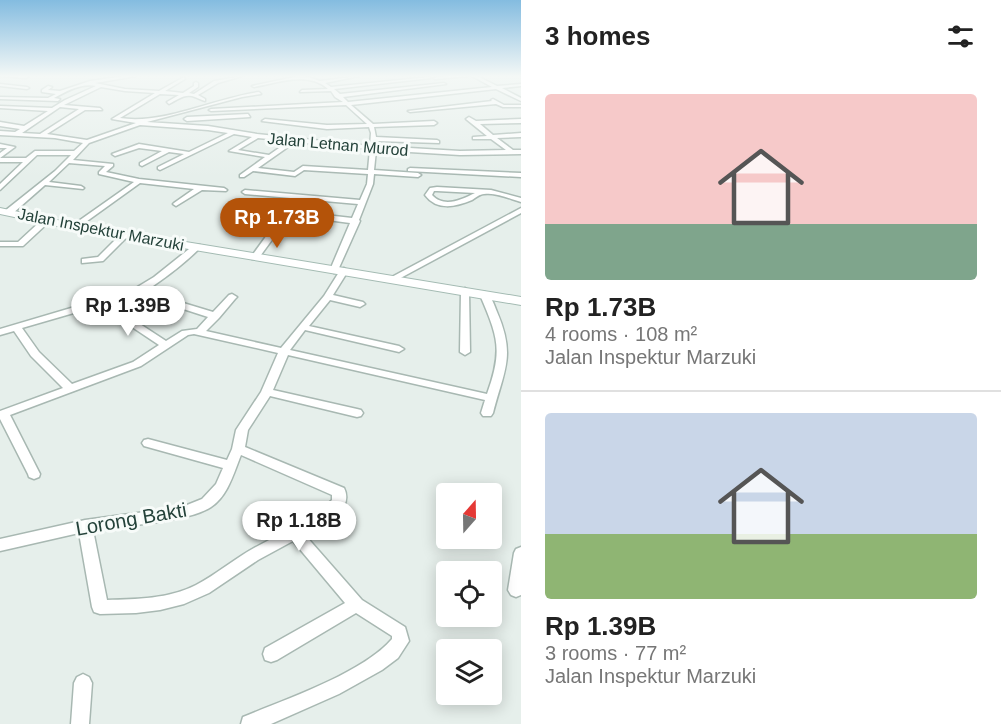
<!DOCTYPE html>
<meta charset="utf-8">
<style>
:root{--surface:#fff;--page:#f6f6f6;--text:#222;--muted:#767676;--line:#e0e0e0;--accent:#b45309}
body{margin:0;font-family:Arial,sans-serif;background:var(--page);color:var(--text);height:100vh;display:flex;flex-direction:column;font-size:22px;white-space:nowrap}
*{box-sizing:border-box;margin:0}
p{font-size:20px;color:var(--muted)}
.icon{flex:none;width:33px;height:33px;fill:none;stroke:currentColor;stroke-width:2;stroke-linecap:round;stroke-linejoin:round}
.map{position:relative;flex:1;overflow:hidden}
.sheet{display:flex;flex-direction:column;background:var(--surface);width:480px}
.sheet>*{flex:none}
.needle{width:39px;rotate:20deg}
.controls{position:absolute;left:436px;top:483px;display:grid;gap:12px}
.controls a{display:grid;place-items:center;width:66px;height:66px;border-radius:6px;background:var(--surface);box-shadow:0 3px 15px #0003;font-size:30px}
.price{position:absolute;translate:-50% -51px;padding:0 14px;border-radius:21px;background:#fff;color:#222;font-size:20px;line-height:39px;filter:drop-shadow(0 2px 3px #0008)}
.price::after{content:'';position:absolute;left:50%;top:36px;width:18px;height:14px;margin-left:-9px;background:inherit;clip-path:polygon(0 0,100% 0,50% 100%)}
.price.selected{background:var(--accent);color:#fff}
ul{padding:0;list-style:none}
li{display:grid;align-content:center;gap:12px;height:318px;padding:0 24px}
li+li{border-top:2px solid var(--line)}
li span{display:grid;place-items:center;height:186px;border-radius:6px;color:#555}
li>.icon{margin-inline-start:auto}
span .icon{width:108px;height:108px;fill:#fffc;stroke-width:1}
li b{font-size:26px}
h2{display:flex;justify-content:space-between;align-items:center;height:72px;padding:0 24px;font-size:26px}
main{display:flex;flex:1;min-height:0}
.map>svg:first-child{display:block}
</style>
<main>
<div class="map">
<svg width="521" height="724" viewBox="0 0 521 724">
<rect width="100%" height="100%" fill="#e6efeb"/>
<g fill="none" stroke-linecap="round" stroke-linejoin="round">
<g stroke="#a8b8b2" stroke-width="3">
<path id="street" d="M0,76H27L28,77L26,78Z
M125,76H136L95,83L125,89L159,91L184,77L185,79L165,91L183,93L194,86V83L196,82L198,83V87L189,93L194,94L214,81L242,76L218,83L198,95L205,99V101C201,100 198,98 195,97C185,93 177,100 169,104L167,102L179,95L160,94L120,118C163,125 215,98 259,92L261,94L242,97L147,122L208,126L257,134L370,146L371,133L369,127L327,129L262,121L265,119L327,125L367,124L346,105L211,111L209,110L211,109L343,102L335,97L331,91L300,92L302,90L328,89C308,71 277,83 254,87L252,86L299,76H305L320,81L359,76L325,83L331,87L429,77L431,78L334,89L340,94L444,83L446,84L343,97L348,102L492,87L472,76H477L497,86L521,84V86L502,88L521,98V101L496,89L351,105L373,124L434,121L437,123L434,125L374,127L376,137L437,140L439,141V143L376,141V146L460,151L506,150L491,139H473V137L487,136L466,119L469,117L476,121L521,119V123L480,124L493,135L521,133V137L497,138L513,150H521V154L460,155L376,150L374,170L418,173L421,175L418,177L374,174L373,184L359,220L360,221L338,270L334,273L330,270L350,223L290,215L286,213L290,211L352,218L358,204L245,194L242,192L245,190L360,200L367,184L368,174L304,170L295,176L253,171L244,177H240V175L265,157L229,151L252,137L234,134L160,170L158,169V167L184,154L169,152L142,166L140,165V163L162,151L139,148L115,156L112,154L139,144L189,152L228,133L208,130L140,125L89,143L73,160L113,164V166L106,172L139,179L224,188L227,190L226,191L202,190L176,206L173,204L174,203L194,189L140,183L76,229L72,227L73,225L134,182L99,174V172L105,166L69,163L49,182L81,186L84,188L83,189L45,185L12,214H6V210L55,171L71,155H37L0,190V184L23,162H0V158H26L35,151H74L83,143L55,138L0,135V131L15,132L20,129L0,126V122L24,126L48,111L0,108V106L52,108L65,100L96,86C81,83 67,91 54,98L60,99L58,101L0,99V97L48,98L56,94L42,92V90L48,86L52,87L48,90L60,91L90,81ZM101,87L125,91L155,93L112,119L136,123L87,140L47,134L85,110H102L100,108L64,105ZM60,107L79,109L40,134L22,133ZM258,138L289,141L269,155L238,150ZM295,142L370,149L368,170L303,166L294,172L258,168Z
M447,76H469L435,79L433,78Z
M0,84L27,87L29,88L27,89L0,86Z
M493,99L504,105H521V107H503L496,104L410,112L408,111L492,101L491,100Z
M248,114L250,117L187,121L184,119L187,117Z
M0,144L15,147L0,158V153L7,148H0Z
M410,168L521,173V177L408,171V169Z
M437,187L491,190L521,198V202C510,199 496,192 484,194C480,194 475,198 472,200C455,207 437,211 425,195L430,188ZM434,191H437L475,193C461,200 444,208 432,195Z
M521,208V213L395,281H389L388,279Z
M44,218L51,220L23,246H0V242H18Z
M275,224L282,226L258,259H252L251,257Z
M122,233L129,235L103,261L82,263V259L98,257Z
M194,245H200L201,247C181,267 141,298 114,307L166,341L182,331L197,329L208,317L174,306L172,304L174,302H180L213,312L229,295L232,294L237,297L235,299L219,318L206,331L281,348L324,296L341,269L344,268L348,271L333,295L363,302L365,304L360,307L330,300L309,326L399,346L404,349L399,352L305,330L290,350L487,394C503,350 498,337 480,295L485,292C492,296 494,305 497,312C516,356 504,370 493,413L491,416H483L481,413L485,400L288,355L273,390L357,409L361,410L363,413L361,416L357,417L270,396L248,430L245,447L344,488C347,494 347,500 344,506L325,522L305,535L362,600L405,627L409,641L398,658L382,670L339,694L271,724H241L243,717C286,699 363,673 392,639V636L356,613L277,660L271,662L265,660L263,654L265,648L345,603L293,541L258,560L209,593L184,604L160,610L136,613L100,614L94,612L92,607L79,533L0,551V539L85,520L182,507L202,499L216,484L223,468L144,446L142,443L144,440L148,439L227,460L232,449L236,430L261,392L278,353L194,334L188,335L141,366L10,415L40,474L39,477L34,479L29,477L28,474L0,419V411L63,388L31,356L14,331L0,335V329L88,303H106L116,300L154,277ZM91,308L105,309L159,345L133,362L72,384L39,352L22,328ZM241,455L332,495V500C309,521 282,533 254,548C234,559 217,574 196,585C169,599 136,599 107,600L93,530C122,526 189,522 211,507C228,496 234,472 241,455Z
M465,288L469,291L470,352L465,355L460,352L461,291Z
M521,547V595L516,597L511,595L508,590L514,553L516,549Z
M83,674L89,677L92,683L89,724H71L74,683L77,677Z"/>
</g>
<g stroke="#a4bbb3" stroke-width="2">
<path id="secondary" d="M0,208L76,224L521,297V305L76,230L0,214Z"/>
</g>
<use href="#street" fill="#fff" fill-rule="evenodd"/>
<use href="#secondary" fill="#fff" fill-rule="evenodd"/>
</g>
<linearGradient id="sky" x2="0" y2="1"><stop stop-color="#84bce0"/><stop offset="0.43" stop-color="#f4f8f6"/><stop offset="1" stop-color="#f4f8f6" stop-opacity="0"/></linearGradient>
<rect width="521" height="177" fill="url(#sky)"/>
<g text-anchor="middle" stroke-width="6" stroke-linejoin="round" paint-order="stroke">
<g font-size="16" fill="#24423a" stroke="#f7fbf9">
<text transform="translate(338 144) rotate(5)" y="6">Jalan Letnan Murod</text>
<text transform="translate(101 229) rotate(11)" y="6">Jalan Inspektur Marzuki</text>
</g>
<g font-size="20" fill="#24423a" stroke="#f7fbf9">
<text transform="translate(131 519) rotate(-10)" y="7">Lorong Bakti</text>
</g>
</g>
</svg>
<div class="controls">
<a><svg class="needle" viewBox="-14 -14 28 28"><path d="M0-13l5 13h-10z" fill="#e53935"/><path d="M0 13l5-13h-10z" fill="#767676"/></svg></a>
<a><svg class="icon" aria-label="locate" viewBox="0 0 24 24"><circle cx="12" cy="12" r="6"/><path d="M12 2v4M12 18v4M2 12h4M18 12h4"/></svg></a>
<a><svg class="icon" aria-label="layers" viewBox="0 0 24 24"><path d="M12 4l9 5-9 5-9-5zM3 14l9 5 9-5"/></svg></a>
</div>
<b class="price selected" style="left:277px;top:249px">Rp 1.73B</b>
<b class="price" style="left:128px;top:337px">Rp 1.39B</b>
<b class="price" style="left:299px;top:552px">Rp 1.18B</b>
</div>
<section class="sheet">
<h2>3 homes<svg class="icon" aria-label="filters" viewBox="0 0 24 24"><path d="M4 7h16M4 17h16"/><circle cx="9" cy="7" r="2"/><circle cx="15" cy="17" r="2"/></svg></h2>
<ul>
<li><span style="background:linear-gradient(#f6c9c9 70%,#7fa58c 0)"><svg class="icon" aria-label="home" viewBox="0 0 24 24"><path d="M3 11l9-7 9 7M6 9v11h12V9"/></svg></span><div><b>Rp 1.73B</b><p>4 rooms · 108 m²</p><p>Jalan Inspektur Marzuki</p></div></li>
<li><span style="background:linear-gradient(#c9d6e8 65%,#8fb573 0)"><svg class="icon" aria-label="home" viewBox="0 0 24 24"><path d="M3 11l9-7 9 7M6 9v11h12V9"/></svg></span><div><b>Rp 1.39B</b><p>3 rooms · 77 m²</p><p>Jalan Inspektur Marzuki</p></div></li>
</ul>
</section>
</main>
